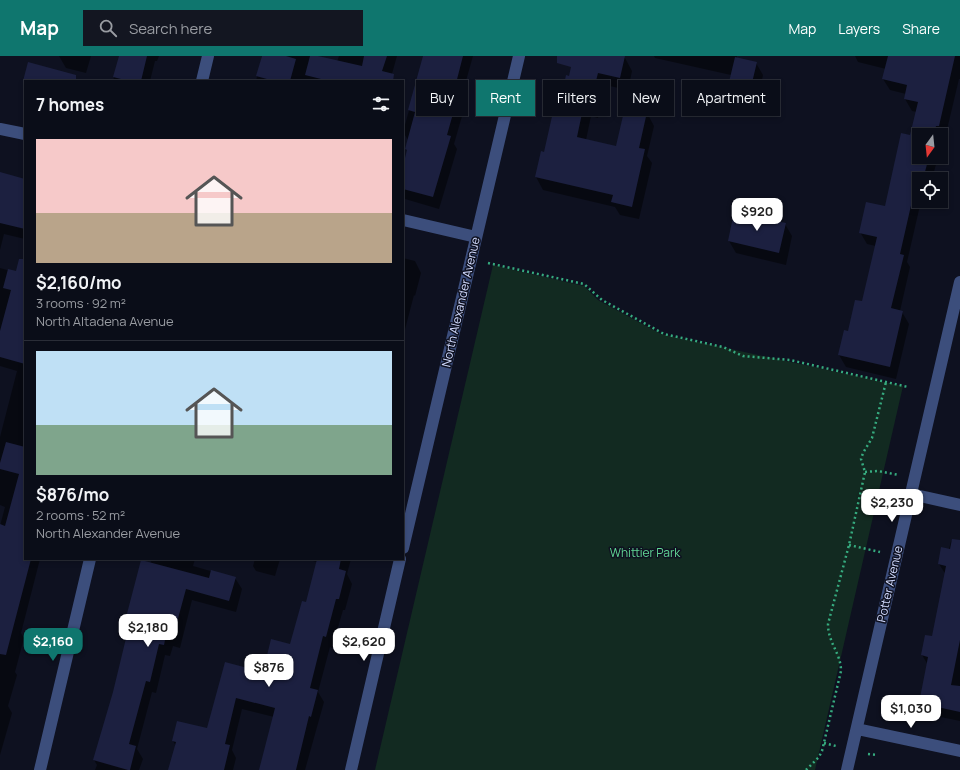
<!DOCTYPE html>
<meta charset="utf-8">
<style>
:root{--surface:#0a0d18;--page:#131621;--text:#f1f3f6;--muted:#999ca2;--line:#2a2d37;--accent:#0f766e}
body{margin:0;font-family:Manrope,sans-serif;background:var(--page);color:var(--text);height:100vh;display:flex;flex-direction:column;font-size:15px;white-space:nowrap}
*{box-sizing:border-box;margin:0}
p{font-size:13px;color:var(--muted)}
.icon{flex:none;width:22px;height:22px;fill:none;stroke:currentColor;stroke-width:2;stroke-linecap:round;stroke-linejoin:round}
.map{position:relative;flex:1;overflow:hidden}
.side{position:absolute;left:24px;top:24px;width:380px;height:480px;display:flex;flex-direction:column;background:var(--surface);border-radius:0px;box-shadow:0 2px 6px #0003,0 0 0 1px var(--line)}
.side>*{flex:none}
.guide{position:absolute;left:416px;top:24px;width:380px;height:36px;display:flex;gap:8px}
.needle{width:26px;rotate:195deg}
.controls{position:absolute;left:912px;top:72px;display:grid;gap:8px}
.controls a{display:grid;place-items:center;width:36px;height:36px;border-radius:0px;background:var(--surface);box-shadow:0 2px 6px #0003,0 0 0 1px var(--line);font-size:20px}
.price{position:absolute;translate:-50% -34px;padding:0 9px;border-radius:8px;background:#fff;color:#222;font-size:13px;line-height:26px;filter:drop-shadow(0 1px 2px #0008)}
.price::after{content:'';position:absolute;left:50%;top:24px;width:12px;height:9px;margin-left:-6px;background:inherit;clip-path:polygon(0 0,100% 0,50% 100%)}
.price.current{background:var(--accent);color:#fff}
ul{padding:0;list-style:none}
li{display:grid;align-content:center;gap:8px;height:212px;padding:0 12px}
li+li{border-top:1px solid var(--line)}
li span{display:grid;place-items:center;height:124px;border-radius:0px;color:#555}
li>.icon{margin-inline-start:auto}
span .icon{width:72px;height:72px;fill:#fffc;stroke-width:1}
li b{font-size:17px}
h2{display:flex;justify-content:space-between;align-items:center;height:48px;padding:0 12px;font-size:17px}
.tag{padding:0 14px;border-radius:0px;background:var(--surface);box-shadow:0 2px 6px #0003,0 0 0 1px var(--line);font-size:14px;line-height:36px}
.tag.current{background:var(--accent);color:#fff}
header{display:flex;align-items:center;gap:24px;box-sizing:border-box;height:56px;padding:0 20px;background:var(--accent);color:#fff}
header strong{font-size:19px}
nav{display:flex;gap:22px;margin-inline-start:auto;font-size:14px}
.search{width:280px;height:36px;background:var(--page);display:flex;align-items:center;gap:10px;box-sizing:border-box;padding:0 14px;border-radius:0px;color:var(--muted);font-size:15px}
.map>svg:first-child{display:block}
</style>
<header>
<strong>Map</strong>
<div class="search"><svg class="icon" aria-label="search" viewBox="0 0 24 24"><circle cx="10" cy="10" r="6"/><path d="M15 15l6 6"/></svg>Search here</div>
<nav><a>Map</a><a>Layers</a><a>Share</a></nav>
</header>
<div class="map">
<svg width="960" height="714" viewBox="0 0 960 714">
<rect width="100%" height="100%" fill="#0e1120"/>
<path fill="#122a21" d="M493,209L584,230L598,244L661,278L903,330L815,714H375Z"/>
<path fill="#0007" d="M59,0H91L86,17L66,12Z
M120,0H159L157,5H155L150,25H113Z
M262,0H314L337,6L339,0H397L390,25H256Z
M424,0H473L460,46L464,53L454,88L457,93L439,153L405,143L403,140V114L408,96L406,93L408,84L403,76Z
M575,0H620L625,2L632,15L628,34L605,29L598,62L591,60L586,84L617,91L647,57L654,70L647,100L652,107L639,163L620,159L615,151L543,134L536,121L558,58L570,21Z
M654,0H737V3L756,7L763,19L758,43L737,38L730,26L731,19L655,2Z
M855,0H960V23H959L945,82L942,81L941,87V79H919V101H938L932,123H919V145H921L907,206L910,211L900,255L902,256L909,268L896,323L846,311L839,299L863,247L876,190L867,188L860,176L886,151L911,80L917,56L912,55L905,43L906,38L890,34L883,23L886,13L858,6Z
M0,117L25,124V183L4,178L0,194Z
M785,168L792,180L786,209L736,197L729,185Z
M403,202L415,205L421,217L415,240L414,239L403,281Z
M0,212L25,219V503H40L21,577L24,582L15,616L17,619L8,650L12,657L0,699V470L5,451L0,449V381L17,315L0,310Z
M951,485L960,487V665L926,658L920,647L928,609L922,599L932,582L946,519L939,508L949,493Z
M152,503H195L193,510L235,522L242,533L236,556L192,544L180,592L173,590L170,600L165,599L156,637L152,636L137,693L143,703L139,714H95L97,709L94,704L114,636L128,580L124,573Z
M255,503H280L275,520L256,515L253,510Z
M305,503H351L347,518L352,528L345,554H343L332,592L330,591L318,636L324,646L305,714H260L274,661L242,653L232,694L236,702L233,714H169L176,690L173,685L208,673L226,607L264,617L291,589L307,547L317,506Z"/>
<path fill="#1c2040" d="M119,0H147L141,25H129L113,21Z
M262,0H286L296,3L290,25H274L256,20Z
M310,0H318L362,10L364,0H387L382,15L394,18L393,25H329L305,19Z
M423,0H463L453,39L458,40L447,79L451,80L433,141L403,133V110L407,94L405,93L415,56L408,54Z
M557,0H625L620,22L598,17L590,49L584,48L577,81L616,90L625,51L647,56L639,92L645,93L632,151L611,146L613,139L535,121L541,95L544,96L553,56L558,57L566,19L569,20L571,11L557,7Z
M888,0H955L939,70H936L934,79H919V101H929L923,123H917L900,198L904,199L891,252L903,255L890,311L838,299L844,274L848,275L855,244L862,245L877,181L859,177L866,146L885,150L901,77L910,79L918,46L904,43L907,29L882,23Z
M735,1L757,6L751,31L729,26Z
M28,6L76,19V25H23Z
M0,116L25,123V173L0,167Z
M734,156L786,167L779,197L728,185Z
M19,203H25V308L0,301V275L11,234L3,232L8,213L16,215Z
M6,386L25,391V503H31L6,599L0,598V468L5,470L19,418L0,413V407Z
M952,483L960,484V584L951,629L960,630V656L919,647L928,601L921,599L925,579L932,580L946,510L938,508L941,491L950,493Z
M317,503H341L339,513L346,515L339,543H336L326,581L323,580L310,632L318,634L311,661L309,660L296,714H259L275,652L236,642L225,688L230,689L224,714H168L176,686L172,685L177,665L207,672L225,606L263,616L271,583L290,588L302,545L306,546Z
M141,504L209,522L211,514L236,521L229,545L186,533L173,581L166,579L164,589L159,588L150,626L146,625L129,688L136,690L130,714H128L93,704L113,636L128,574L123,573Z"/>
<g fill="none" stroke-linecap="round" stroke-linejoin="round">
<path stroke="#36ab7f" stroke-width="2.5" stroke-dasharray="2 3" stroke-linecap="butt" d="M488,207L584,228L602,244L664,278L723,291L743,300L790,304L908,331
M865,416L878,415L899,419
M849,489L880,496
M824,687L836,690
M868,698L877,699
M806,714L819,701L822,695L841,615C841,597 828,587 828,568L849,489L865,416L861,403L863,397L872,382L886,326"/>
<path stroke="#3c4e7c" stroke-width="12" d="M202,25L208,0
M0,73L25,78
M403,164L476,181
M911,438L960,449
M403,492L519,0
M857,673L960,695
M40,714L90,503
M351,714L400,503
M847,714L960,226"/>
</g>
<g text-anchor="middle" stroke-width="3" stroke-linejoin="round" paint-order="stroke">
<g font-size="12" fill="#d0d9fc" stroke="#0e1120">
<text transform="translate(461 246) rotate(-77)" y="4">North Alexander Avenue</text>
<text transform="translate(890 528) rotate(-77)" y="4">Potter Avenue</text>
</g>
<g font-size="12" fill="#61d795" stroke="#0e1120">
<text x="645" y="501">Whittier Park</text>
</g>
</g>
</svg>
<div class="controls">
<a><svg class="needle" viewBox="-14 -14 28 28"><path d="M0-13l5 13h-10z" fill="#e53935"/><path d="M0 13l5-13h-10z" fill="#999ca2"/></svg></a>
<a><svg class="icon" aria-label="locate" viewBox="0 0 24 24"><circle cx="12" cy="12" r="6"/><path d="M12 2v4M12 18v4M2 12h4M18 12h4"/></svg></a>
</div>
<b class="price" style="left:757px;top:176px">$920</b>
<b class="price" style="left:892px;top:467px">$2,230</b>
<b class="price" style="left:148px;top:592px">$2,180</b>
<b class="price current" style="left:53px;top:606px">$2,160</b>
<b class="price" style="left:364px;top:606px">$2,620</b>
<b class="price" style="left:269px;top:632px">$876</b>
<b class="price" style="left:911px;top:673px">$1,030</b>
<div class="guide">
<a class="tag">Buy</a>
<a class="tag current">Rent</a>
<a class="tag">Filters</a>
<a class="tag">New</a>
<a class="tag">Apartment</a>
</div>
<section class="side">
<h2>7 homes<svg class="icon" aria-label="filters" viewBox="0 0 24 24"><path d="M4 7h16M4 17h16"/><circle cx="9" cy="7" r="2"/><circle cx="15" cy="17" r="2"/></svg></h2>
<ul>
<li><span style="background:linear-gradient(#f6c9c9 60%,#b9a48a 0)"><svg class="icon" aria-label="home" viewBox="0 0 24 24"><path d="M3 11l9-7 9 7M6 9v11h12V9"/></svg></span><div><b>$2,160/mo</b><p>3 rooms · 92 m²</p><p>North Altadena Avenue</p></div></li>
<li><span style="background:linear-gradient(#bfe0f5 60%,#7fa58c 0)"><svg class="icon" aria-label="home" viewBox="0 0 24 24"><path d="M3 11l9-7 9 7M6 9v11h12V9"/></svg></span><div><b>$876/mo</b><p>2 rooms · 52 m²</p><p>North Alexander Avenue</p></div></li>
</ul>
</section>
</div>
